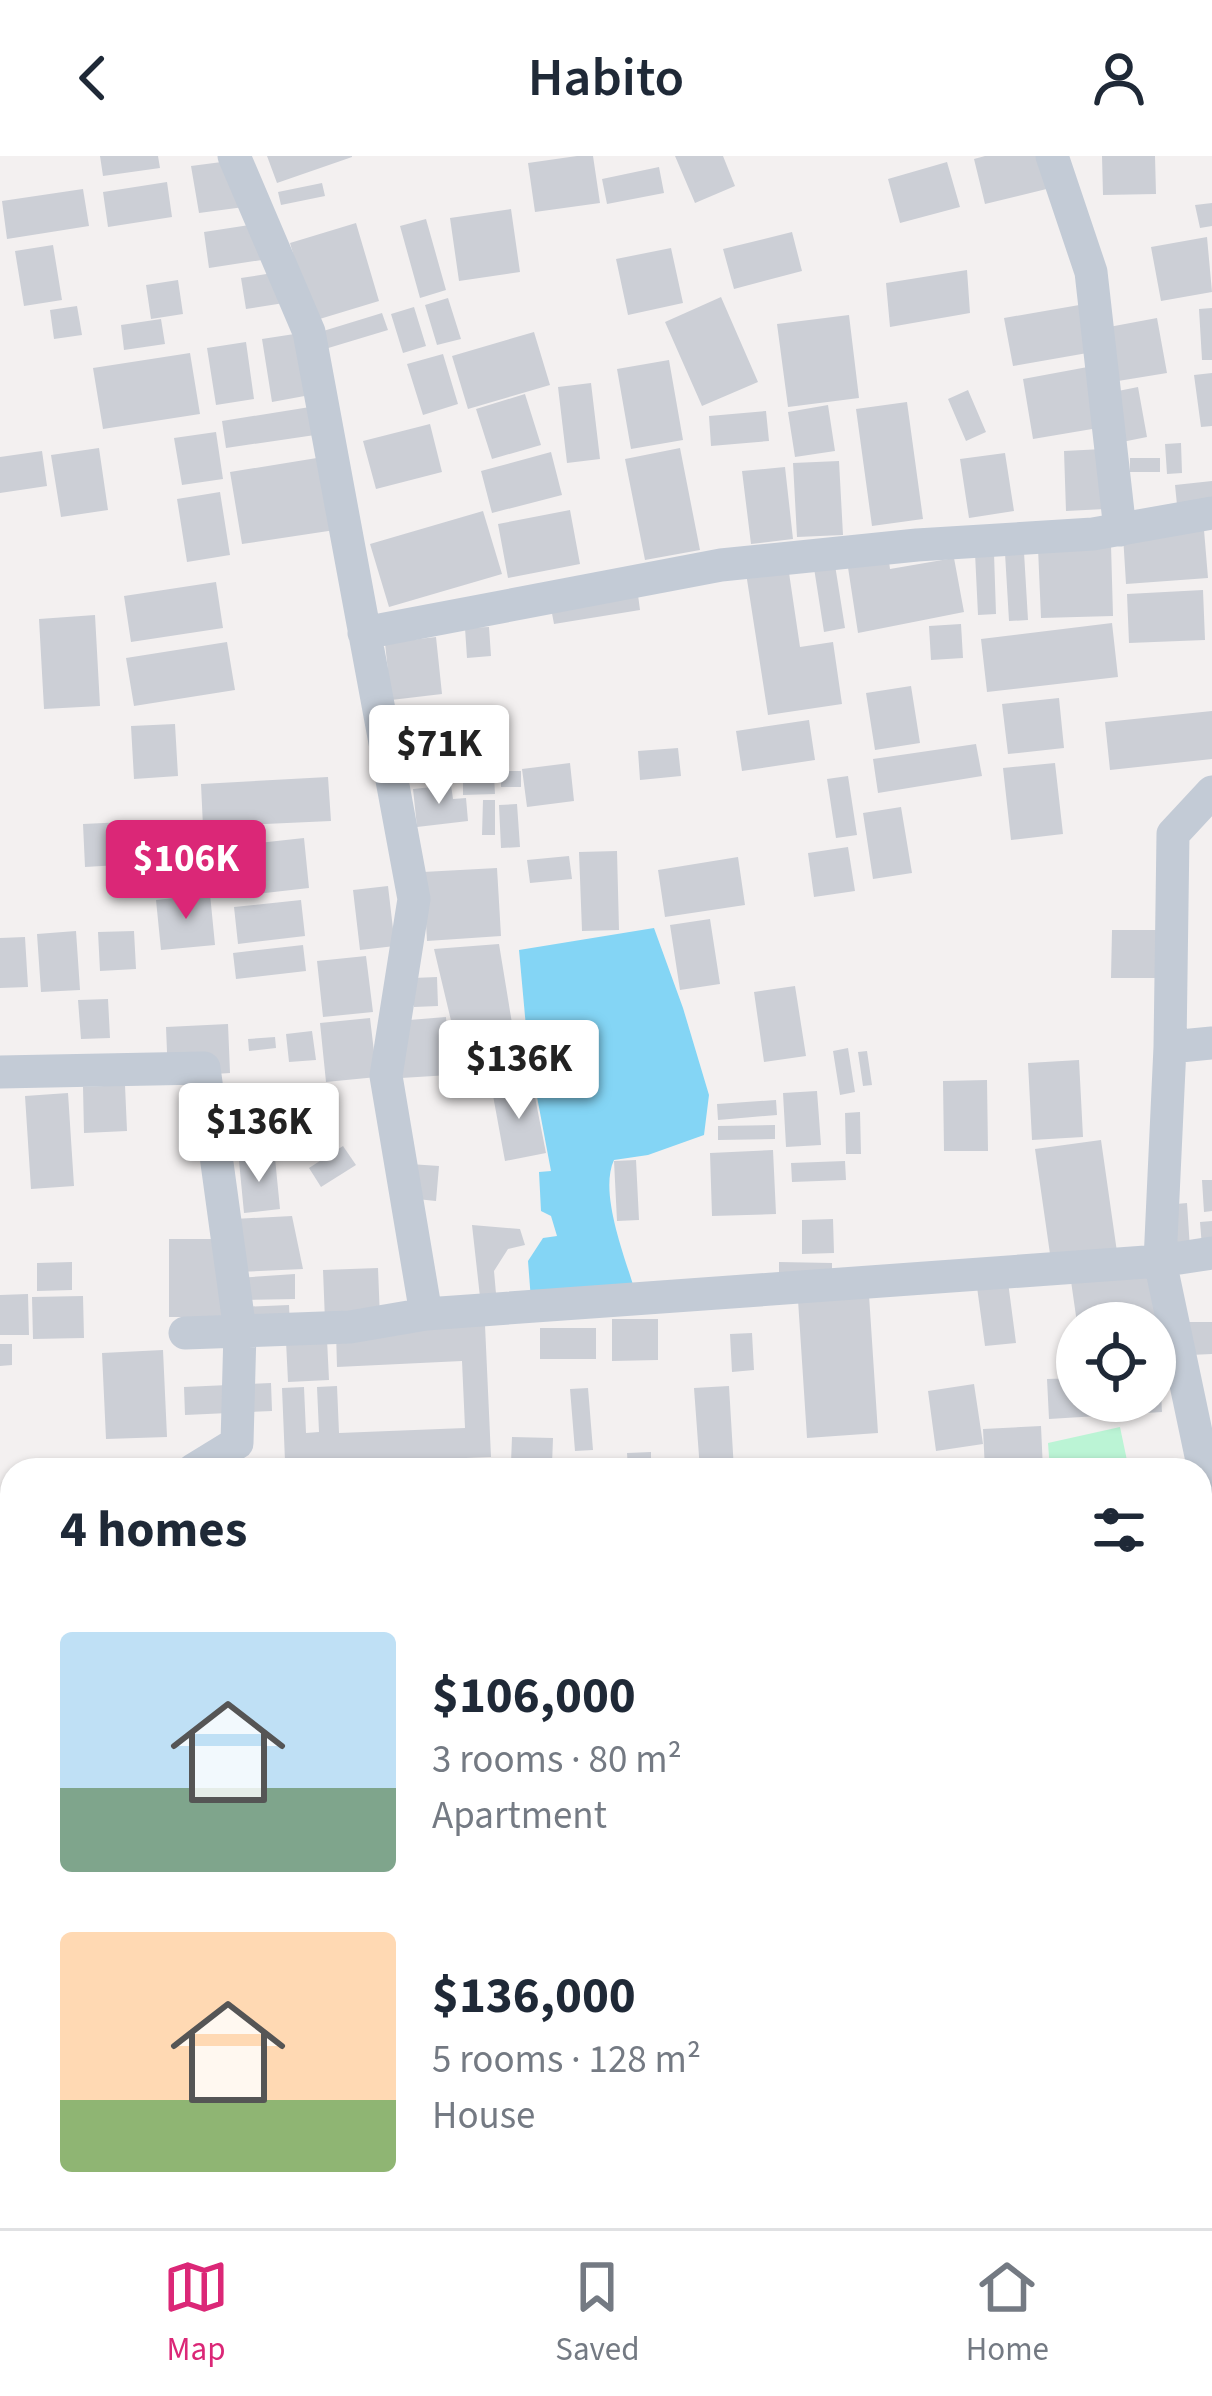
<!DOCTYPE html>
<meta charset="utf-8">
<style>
:root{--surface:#fff;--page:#f2f2f3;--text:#1f2937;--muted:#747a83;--line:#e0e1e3;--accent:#db2777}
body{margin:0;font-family:"Source Sans 3",sans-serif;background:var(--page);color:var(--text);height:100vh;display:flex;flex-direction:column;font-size:45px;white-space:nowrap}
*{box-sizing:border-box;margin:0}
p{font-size:39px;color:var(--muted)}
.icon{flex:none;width:66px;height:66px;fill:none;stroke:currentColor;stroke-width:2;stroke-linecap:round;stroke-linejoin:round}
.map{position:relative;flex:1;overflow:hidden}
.sheet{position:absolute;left:0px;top:1302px;width:1212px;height:771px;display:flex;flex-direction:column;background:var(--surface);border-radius:36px 36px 0 0;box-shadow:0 3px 9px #0004}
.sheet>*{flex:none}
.buttons{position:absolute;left:1056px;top:1146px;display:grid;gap:24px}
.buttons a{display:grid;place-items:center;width:120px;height:120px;border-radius:50%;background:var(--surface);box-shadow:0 3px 9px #0004;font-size:60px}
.price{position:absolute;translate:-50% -102px;padding:0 27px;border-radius:12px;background:#fff;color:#222;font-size:39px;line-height:78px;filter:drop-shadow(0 3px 6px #0008)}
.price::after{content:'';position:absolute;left:50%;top:72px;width:36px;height:27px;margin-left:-18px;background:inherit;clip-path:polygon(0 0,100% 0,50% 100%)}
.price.current{background:var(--accent);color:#fff}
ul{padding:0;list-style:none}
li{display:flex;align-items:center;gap:36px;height:300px;padding:0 60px}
li span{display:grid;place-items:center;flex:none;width:336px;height:240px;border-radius:12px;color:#555}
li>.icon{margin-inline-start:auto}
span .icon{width:144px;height:144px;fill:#fffc;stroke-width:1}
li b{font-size:51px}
h2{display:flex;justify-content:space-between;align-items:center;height:144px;padding:0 60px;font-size:51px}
header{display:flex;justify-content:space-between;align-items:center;height:156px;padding:0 60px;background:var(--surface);font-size:54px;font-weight:600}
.dock{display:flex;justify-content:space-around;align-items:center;height:168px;border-top:3px solid var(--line);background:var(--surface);font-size:33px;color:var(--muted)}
.dock a{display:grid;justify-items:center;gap:6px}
.dock .current{color:var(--accent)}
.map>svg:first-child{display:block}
</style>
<header><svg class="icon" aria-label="back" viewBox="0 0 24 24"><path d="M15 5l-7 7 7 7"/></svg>Habito<svg class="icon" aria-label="person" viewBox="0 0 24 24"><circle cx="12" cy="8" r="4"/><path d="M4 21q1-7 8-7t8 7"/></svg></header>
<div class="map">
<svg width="1212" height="2072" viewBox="0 0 1212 2072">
<rect width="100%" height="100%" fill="#f3f0f0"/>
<path fill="#bbf4d5" d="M1120,1271L1129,1314H1050L1048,1287Z"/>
<path fill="#84d5f5" d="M654,772L683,852L709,939L704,979L648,999L614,1004C599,1036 624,1098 634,1132L531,1144L528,1105L543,1082L557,1080L551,1060L541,1055L539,1016L551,1015L528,893L519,794Z"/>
<path fill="#cccfd6" d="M100,0H158L160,12L103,20Z
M267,0H352V1L277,27Z
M577,0H593L600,47L535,56L528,7Z
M675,0H723L735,30L695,47Z
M985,0H1065L1071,27L985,48L974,3Z
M1102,0H1155L1156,38L1103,39Z
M237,4L244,51L199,57L191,10Z
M947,6L960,51L900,67L888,23Z
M659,11L664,37L607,48L602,23Z
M167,26L172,61L108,71L103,36Z
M322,27L325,40L281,49L278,36Z
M83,33L89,70L7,83L2,45Z
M1212,47V70L1200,72L1195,49Z
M511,53L520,116L459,125L450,62Z
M426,63L446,134L420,142L400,70Z
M262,67L268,103L209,112L204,76Z
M356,67L379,145L313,165L290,87Z
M792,76L802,115L734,133L723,93Z
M1207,81L1212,136L1161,145L1151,91Z
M53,89L62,144L24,150L15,95Z
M671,92L683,147L628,159L616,103Z
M967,114L970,157L890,171L886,127Z
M279,116L284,147L246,153L241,122Z
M178,124L183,158L151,163L146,129Z
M721,141L758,226L702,250L665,166Z
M448,142L461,183L437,189L425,149Z
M1085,148L1093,196L1013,210L1004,162Z
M77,150L82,179L54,183L50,154Z
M414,151L426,190L403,197L391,158Z
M1212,152V204H1202L1199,153Z
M382,157L388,174L325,193L320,176Z
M849,159L859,242L788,251L777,168Z
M1157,162L1167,217L1118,225L1109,171Z
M161,163L165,188L124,194L121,169Z
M534,176L550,229L468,253L452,200Z
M301,177L310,239L272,246L262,183Z
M246,186L254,243L216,249L207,192Z
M190,197L200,258L103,273L93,212Z
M443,198L458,248L423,259L407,208Z
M669,204L683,284L631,293L617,213Z
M1093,210L1104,271L1033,283L1023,223Z
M1212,217V270L1201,271L1194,219Z
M591,227L600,303L567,307L558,231Z
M1138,231L1147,281L1122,286L1113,236Z
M968,234L986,276L966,285L948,243Z
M525,238L541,289L492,303L476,253Z
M907,246L923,363L872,370L856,253Z
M828,249L835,295L795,301L788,256Z
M310,251L315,279L226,292L222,265Z
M766,255L769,285L711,290L709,260Z
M430,268L442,316L376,333L363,285Z
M216,276L223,323L182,329L174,282Z
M1181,287L1182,317L1167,318L1165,288Z
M99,292L108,354L61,361L51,299Z
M680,292L700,394L645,404L625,303Z
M1103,293L1105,353L1066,355L1064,295Z
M42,295L47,330L0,337V301Z
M551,296L562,339L492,357L481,315Z
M1005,297L1014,355L969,362L960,303Z
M323,301L335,374L242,388L230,316Z
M1130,302H1160V316H1130Z
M839,305L843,379L797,381L793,307Z
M785,311L793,383L751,388L742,315Z
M1212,325V346L1177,349L1175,329Z
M220,336L230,399L187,406L177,343Z
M570,354L580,408L508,422L498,368Z
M483,355L502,418L389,451L370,388Z
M1204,374L1208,422L1126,428L1123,379Z
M1111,389L1113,460L1041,462L1038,392Z
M1024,396L1028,464L1009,465L1005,397Z
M975,397H994L996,458L978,459Z
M888,398L890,413L954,402L964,456L858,477L847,405Z
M835,409L845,472L824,476L814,412Z
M788,410L800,491L833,486L842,548L768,559L746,417Z
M216,426L223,472L131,486L124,440Z
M1203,434L1205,484L1129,487L1127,438Z
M638,439L640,454L554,468L551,452Z
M95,459L100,550L44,553L39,463Z
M1112,467L1118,521L987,536L981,483Z
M961,468L963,502L931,504L929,470Z
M489,471L491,500L467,502L465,472Z
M436,481L442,538L391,544L385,487Z
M227,486L235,534L134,550L126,502Z
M911,530L920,587L875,594L866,537Z
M1059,542L1064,592L1008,598L1002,548Z
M1212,555V603L1110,614L1105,566Z
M809,564L815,604L742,615L736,575Z
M175,568L178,620L134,623L131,570Z
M504,583L508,609L410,621L407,595Z
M976,588L982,620L878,637L873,603Z
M678,592L681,620L640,624L638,595Z
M570,607L574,645L527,651L522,613Z
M1055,607L1063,678L1011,684L1003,612Z
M501,615H521V631H501Z
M494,619L495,638L463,639V620Z
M848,620L857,679L836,682L827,623Z
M328,621L331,665L203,671L201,628Z
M451,629L453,643L466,642L468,665L417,671L413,633Z
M483,644H495V679H482Z
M517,648L520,691L501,692L499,649Z
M901,651L912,717L873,723L863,657Z
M167,664L170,706L85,711L83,668Z
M304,682L309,732L229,741L223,691Z
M848,691L855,735L814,741L808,697Z
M617,695L619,774L582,775L579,696Z
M569,700L572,723L530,727L527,704Z
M738,701L745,749L665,761L658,714Z
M497,712L501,780L427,785L423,716Z
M388,730L395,790L360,794L353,734Z
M210,738L215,789L161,794L156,744Z
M301,744L305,780L238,788L234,751Z
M710,763L720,828L680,834L670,769Z
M1112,774H1160V822H1111Z
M76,775L80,834L41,836L37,778Z
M134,775L136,813L100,815L98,776Z
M25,781L28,831L0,832V782Z
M499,788L519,910L462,911L434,793Z
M303,789L306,815L236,823L233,797Z
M366,800L373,856L323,861L317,805Z
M437,821L438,850L414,851L413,822Z
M795,830L806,900L764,906L754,836Z
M108,843L110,882L81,883L78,844Z
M446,861L450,919L401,922L397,865Z
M370,862L377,921L326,926L320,867Z
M228,868L230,917L168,921L166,871Z
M312,875L316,904L289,906L286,878Z
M275,881L276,892L249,895L248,883Z
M848,892L855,936L840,939L833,895Z
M867,895L872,929L863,930L858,896Z
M1079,904L1083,981L1032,984L1028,907Z
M987,924L988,995H944L943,925Z
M532,926L546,997L505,1005L492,934Z
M125,929L127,975L84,977L83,931Z
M817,935L821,989L786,991L783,937Z
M279,936L282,970L226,976L222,943Z
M68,937L74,1030L31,1033L25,940Z
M776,944L777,959L718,964L717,948Z
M860,956L861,998H846L845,957Z
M775,969V983L718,984V970Z
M1101,984L1117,1096L1051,1105L1035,993Z
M343,990L356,1009L321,1031L309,1012Z
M773,994L776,1058L712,1060L710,997Z
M275,1002L280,1053L244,1057L239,1005Z
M636,1004L639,1064L617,1065L614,1005Z
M845,1005L846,1024L792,1026L791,1007Z
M410,1008L439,1010L436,1045L407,1042Z
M1202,1024H1212V1055L1204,1056Z
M1187,1047L1190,1093L1169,1095L1165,1049Z
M292,1060L303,1113L237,1116L234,1063Z
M833,1063L834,1097L802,1098V1064Z
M1212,1065V1090L1202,1091L1200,1066Z
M472,1069L520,1073L525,1089L508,1093L494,1115L497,1149L481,1150Z
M169,1083H225V1161H169Z
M72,1106V1134L37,1135V1107Z
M779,1106L832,1107V1120L779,1119Z
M378,1112L380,1163L325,1165L323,1114Z
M1149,1114L1157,1167H1077L1071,1125Z
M295,1118V1143L237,1144V1122Z
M1008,1126L1016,1187L985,1190L977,1131Z
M28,1138L29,1179H0V1139Z
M869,1139L878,1277L807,1282L798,1144Z
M83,1140L84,1182L33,1183L32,1141Z
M289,1149L290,1173L240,1177V1151Z
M612,1163H658V1204L612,1205Z
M1189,1166H1212V1198L1190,1199Z
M485,1169L491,1301L342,1307L341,1302L285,1305L282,1232L304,1231L306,1277L319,1276L317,1231L337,1230L339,1277L465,1272L462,1205L337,1211L336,1176Z
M540,1172H596V1203H540Z
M752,1177L754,1214L732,1216L730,1178Z
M327,1183L329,1224L288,1226L286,1185Z
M0,1188H12V1209L0,1210Z
M163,1194L167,1281L106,1283L102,1197Z
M1155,1217H1160L1162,1256L1049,1263L1047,1223L1077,1222V1245H1155Z
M271,1227L272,1255L185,1259L184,1231Z
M974,1228L983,1288L936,1295L928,1235Z
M729,1230L734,1314H700L694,1232Z
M588,1232L593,1294L575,1295L570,1233Z
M1041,1270L1043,1314H985L983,1273Z
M512,1281L553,1282L552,1309L511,1307Z
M651,1296V1314H628L627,1297Z
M1200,1456H1212V1500H1200Z
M1200,1505H1212V1557H1200Z
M0,1581H12V1606H0Z
M0,1623H12V1648H0Z
M1212,1637V1661L1200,1662V1638Z
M1200,1674H1212V1761H1201Z
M0,1718H7L8,1760L0,1761Z
M1212,1771V1836H1200V1772Z
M1212,1842V1900H1200V1843Z
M0,1922L12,1923V1986L0,1985Z
M1200,1996H1204L1206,2037L1200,2038Z
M0,2011H11V2042H0Z
M1212,2047V2072H1187L1186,2061H1200V2048Z
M0,2048H12V2061H20V2072H0Z
M23,2061H52V2072H23Z
M259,2061H298L297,2072H259Z
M320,2061H402L401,2072H320Z
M450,2061H493L494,2068L450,2069Z
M1041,2061H1070V2072H1042Z
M1158,2061H1179L1180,2072H1158Z
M838,2063H906V2072H838Z"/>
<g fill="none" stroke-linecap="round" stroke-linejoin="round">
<path stroke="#c3cbd6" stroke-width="33" d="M234,0L309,176L414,743L386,920L426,1158L1160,1105L1212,1097
M1052,0L1091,116L1120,374
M364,477L721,409L917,389L1093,378L1212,357
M1212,636L1173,678L1170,891L1160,1105L1212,1352
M1170,891L1212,887
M0,916L204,912L240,1175L237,1287L193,1314
M185,1177L350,1171L426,1158
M1200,1757H1212"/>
</g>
</svg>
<div class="buttons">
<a><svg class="icon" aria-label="locate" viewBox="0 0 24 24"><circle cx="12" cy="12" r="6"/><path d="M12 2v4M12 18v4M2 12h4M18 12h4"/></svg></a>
</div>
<b class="price" style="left:439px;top:651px">$71K</b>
<b class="price current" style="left:186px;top:766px">$106K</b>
<b class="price" style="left:519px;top:966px">$136K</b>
<b class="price" style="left:259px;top:1029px">$136K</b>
<section class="sheet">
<h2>4 homes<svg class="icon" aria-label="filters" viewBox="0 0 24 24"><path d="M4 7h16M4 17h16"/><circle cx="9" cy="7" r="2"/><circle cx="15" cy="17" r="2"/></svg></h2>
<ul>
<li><span style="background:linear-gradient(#bfe0f5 65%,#7fa58c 0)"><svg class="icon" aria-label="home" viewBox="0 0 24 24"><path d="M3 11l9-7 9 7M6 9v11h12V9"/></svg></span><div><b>$106,000</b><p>3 rooms · 80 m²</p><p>Apartment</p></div></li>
<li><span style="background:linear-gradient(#ffd9b3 70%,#8fb573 0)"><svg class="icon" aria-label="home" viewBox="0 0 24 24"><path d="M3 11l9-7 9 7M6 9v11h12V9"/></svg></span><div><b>$136,000</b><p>5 rooms · 128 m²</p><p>House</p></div></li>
</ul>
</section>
</div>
<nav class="dock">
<a class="current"><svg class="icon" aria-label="map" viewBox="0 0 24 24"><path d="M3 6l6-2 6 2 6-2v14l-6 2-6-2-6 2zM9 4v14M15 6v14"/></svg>Map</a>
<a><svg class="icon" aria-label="saved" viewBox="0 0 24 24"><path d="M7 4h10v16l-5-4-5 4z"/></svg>Saved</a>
<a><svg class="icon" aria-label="home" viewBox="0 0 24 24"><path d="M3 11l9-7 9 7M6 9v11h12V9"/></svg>Home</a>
</nav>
